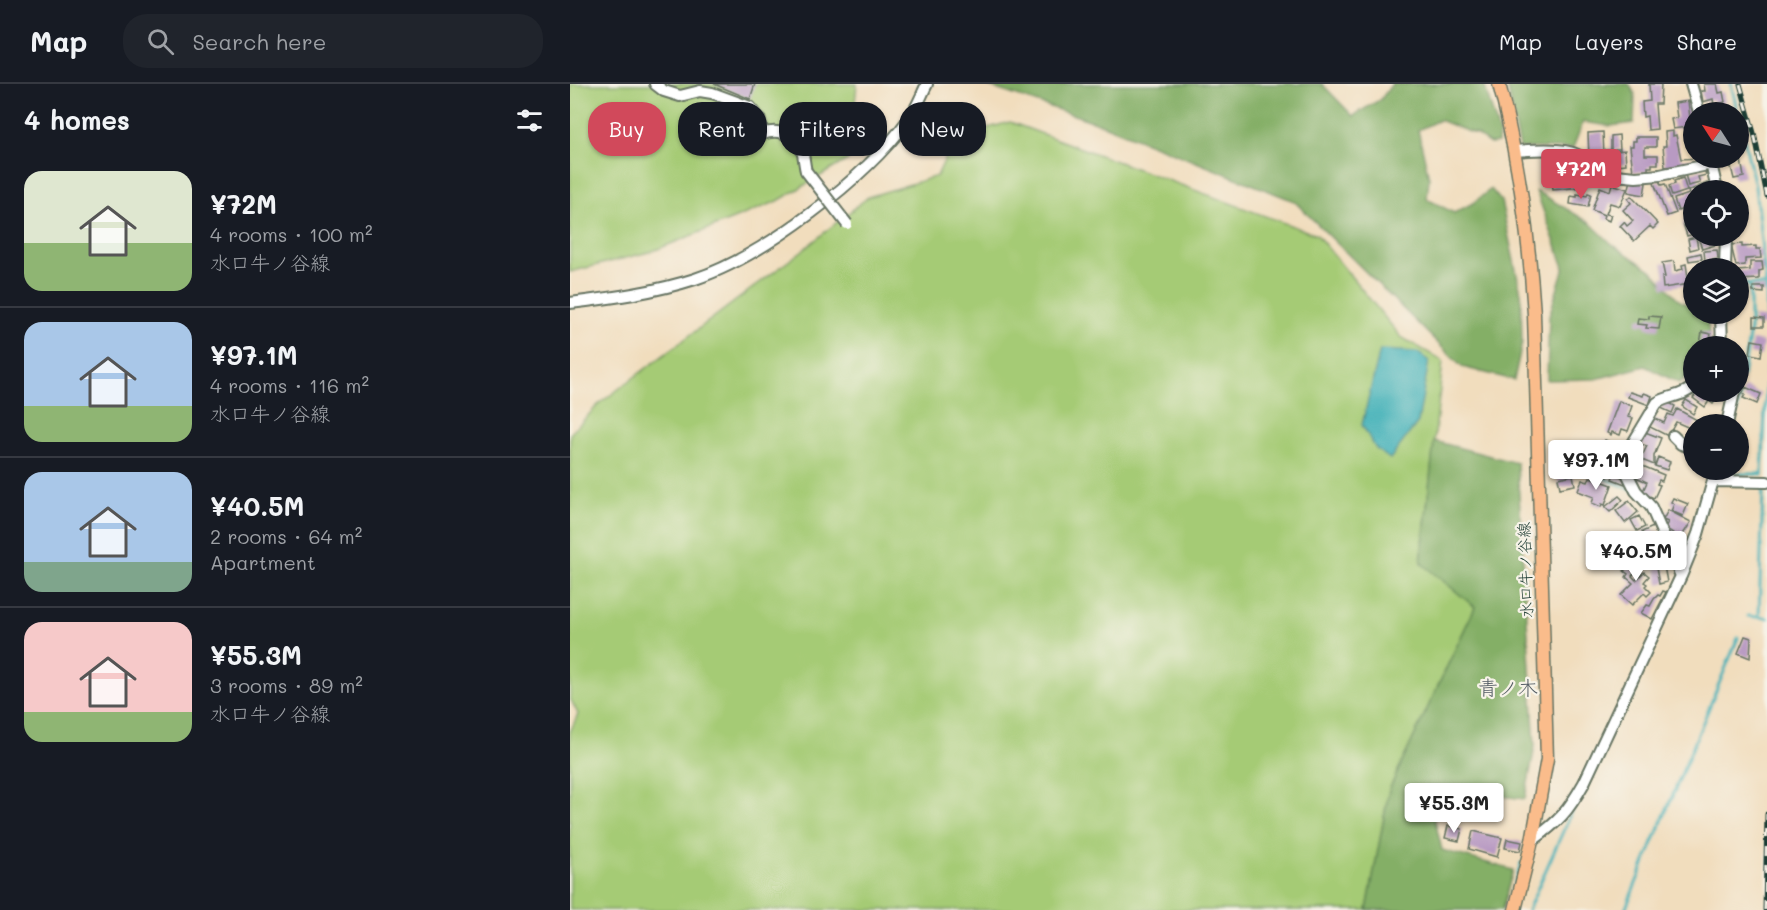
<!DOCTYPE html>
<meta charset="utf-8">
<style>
:root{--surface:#171b24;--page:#20242c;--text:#f1f3f6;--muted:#9ea1a6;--line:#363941;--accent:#d1495b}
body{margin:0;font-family:Mali,"Klee One",sans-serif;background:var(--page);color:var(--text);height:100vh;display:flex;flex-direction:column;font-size:22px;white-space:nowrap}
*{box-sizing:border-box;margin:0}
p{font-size:20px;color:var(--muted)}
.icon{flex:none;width:33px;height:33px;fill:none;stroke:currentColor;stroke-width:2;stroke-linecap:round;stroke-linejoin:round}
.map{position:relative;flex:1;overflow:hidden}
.details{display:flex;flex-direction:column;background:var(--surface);width:570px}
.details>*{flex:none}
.top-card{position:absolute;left:18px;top:18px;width:570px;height:54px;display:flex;gap:12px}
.needle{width:39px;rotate:306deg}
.controls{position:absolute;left:1113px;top:18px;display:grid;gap:12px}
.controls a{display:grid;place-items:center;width:66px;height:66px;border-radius:50%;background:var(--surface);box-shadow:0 2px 4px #0004;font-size:30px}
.price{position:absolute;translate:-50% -51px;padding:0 14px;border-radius:6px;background:#fff;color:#222;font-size:20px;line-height:39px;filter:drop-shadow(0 2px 3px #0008)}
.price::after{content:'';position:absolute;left:50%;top:36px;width:18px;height:14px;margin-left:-9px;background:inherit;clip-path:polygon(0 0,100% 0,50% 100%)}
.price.active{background:var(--accent);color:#fff}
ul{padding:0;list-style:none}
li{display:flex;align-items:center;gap:18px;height:150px;padding:0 24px}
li+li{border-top:2px solid var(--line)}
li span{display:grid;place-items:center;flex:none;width:168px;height:120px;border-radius:18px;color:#555}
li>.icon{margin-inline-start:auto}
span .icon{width:72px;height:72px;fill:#fffc;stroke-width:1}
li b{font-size:26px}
h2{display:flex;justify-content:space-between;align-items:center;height:72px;padding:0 24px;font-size:26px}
.pill{padding:0 21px;border-radius:24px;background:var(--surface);box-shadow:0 2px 4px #0004;font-size:21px;line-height:54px}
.pill.active{background:var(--accent);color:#fff}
header{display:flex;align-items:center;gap:36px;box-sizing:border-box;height:84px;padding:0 30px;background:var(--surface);border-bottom:2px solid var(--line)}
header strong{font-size:28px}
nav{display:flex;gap:33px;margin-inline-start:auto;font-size:21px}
.search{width:420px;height:54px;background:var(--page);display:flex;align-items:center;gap:15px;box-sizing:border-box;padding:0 21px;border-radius:24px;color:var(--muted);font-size:22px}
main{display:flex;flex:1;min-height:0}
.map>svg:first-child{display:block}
</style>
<header>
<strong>Map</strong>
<div class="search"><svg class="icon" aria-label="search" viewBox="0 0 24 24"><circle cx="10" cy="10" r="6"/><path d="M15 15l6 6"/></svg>Search here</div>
<nav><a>Map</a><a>Layers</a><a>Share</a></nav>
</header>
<main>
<section class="details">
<h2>4 homes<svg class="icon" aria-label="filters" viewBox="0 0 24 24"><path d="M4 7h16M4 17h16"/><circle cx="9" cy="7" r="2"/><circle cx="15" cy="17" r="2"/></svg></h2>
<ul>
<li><span style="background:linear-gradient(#dfe7d0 60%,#8fb573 0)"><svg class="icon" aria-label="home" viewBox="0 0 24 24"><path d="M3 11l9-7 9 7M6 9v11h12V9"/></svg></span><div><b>¥72M</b><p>4 rooms · 100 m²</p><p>水口牛ノ谷線</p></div></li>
<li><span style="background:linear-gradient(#a9c7e8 70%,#8fb573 0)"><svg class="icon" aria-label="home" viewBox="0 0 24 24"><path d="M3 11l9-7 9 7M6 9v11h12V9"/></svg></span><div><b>¥97.1M</b><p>4 rooms · 116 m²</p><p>水口牛ノ谷線</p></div></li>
<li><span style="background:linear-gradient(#a9c7e8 75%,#7fa58c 0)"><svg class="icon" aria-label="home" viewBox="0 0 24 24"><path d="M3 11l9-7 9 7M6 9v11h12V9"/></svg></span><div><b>¥40.5M</b><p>2 rooms · 64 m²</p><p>Apartment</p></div></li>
<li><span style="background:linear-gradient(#f6c9c9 75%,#8fb573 0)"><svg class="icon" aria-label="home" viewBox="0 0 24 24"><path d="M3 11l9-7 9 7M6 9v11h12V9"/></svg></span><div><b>¥55.3M</b><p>3 rooms · 89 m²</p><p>水口牛ノ谷線</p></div></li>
</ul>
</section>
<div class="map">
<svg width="1197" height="826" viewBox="0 0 1197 826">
<rect width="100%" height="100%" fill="#f7f3e8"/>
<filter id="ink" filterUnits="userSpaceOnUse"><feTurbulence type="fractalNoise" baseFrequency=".0167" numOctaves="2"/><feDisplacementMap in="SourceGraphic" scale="12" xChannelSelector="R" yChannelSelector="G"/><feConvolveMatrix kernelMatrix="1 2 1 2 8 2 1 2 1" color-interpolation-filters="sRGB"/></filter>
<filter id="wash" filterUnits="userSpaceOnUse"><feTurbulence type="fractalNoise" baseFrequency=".008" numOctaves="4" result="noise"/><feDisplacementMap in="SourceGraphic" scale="24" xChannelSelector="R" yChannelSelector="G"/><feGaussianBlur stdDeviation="1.35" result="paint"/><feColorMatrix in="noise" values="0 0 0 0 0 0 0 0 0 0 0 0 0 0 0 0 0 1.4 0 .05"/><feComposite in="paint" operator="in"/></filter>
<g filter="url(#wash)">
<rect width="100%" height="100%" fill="#f1ddbd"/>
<path fill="#a5cb75" stroke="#628454" stroke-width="1.5" d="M0,0H287L279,75L208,117L83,167L0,188Z
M440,38L747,151L831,253L873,277L851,478L905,523L819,706L797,826H0V648L8,630L0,614V350L30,319L233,166L298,113L367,92L385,53Z"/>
<path fill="#84af66" stroke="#52764d" stroke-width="1.5" d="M411,0H752L783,32L811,15L822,0H914L929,49L928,59L920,60L907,51L869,36L848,46L859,94L857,115L884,129L903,119L921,105L931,117L951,209L952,259L944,296L892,283L724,117L528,39Z
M937,0H1059L1065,10L1064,39L1040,42L1013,38L1003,64H950Z
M966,107L1019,138L1043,161L1081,186L1110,217L1123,223L1124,230H1136L1141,262H1124L1123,288L1109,299L1075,282L1026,295L977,296L979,232L994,183Z
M864,357L947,379L965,662L955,715L857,703L872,766L943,786L932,826H797L819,706L905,523L851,479Z"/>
<path fill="#3fb0b8" stroke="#2f7676" stroke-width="1.5" d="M810,266L847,268L859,277L848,338L820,375L806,365L792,341Z"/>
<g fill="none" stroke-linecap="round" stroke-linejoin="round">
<path stroke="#3fb0b8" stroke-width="3" d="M1161,0L1185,102L1196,201
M1168,200L1196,201L1197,241
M1173,292L1180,245V201
M1163,340L1170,313
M1151,386L1155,390H1192
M985,389C1016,382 1032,394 1060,405
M1192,391L1197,284
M1178,532L1197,534
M1189,533L1193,405
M937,826L951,779
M958,826L1003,725
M1055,826L1168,554"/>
</g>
<g id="blocks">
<path fill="#b89ac2" d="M144,0H185L180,15Z
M1079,0H1091L1090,20H1085L1087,45L1078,46L1077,32L1073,33L1072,18L1080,17Z
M1134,0H1147L1149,9L1153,8L1155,18L1144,21L1143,15L1133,18L1131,7H1135Z
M1118,17L1120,34H1123L1124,42L1103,45L1101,35L1107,34L1105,19Z
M1103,47V52L1106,51L1111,75L1132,74V78L1095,83L1093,62H1096L1095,48Z
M1033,48L1034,72L1019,73L1018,49Z
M1049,51L1050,65H1045V85H1037L1036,66H1041V52Z
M1066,53H1086V63H1075V71H1088V80H1082V83H1078V88H1063L1060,62H1063V57H1066Z
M1055,66L1056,80L1048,81L1047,67Z
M1171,76L1174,93L1164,95L1160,79Z
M1009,77L1012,103L983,106L981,88L998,86V78Z
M1134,85L1136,91L1128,93L1130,99L1118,102L1115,90Z
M1113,94L1117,107L1102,112L1099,102L1105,100L1104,97Z
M1061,96L1076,99L1074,111L1058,108Z
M1089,96L1091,101L1095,100L1106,129L1097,132L1084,99Z
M1137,99L1140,106H1124V121L1108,127L1104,115L1119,110L1118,107Z
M1042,100L1057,105L1050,122L1040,119L1036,130L1041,131L1039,137L1033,134L1034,131L1022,126L1030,103L1040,107Z
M1018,109L1021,110L1018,123L1000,120L1001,112L1007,113V110L1017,112Z
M1061,112L1088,140L1083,145L1080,142L1064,157L1050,142L1054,138L1057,142L1063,137L1053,126L1061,119L1058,115Z
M1124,132V150L1117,152L1113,139L1116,138L1115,135Z
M1134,152H1142L1145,161L1132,165L1128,153Z
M1126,153L1128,164L1120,166L1118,155Z
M1172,160V163L1186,162V165H1190L1191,174L1175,175V181L1166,182L1161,161Z
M1147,166L1148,175L1135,177L1134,167Z
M1131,169L1132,175L1119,177L1118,172Z
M1104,177L1105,187L1113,185L1112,181L1116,180L1119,200L1093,204L1092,193H1095L1092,179Z
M1180,178H1192L1193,186L1189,187V195L1168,196V187L1180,186Z
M1183,203H1194V209L1183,208Z
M1079,232L1091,233L1089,245L1076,244L1077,241L1067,240L1068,234L1079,235Z
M1184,233L1194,234V242H1184Z
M1132,248L1141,250L1139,260L1130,259Z
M1182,256L1193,258L1191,272L1180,270Z
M1175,303L1191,310L1187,320L1173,314L1175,311L1172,310Z
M1060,308L1073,312L1074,309L1082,312L1079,321L1058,313Z
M1128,308H1148L1146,310L1149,312L1143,320L1139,317L1135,323L1123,314Z
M1116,316L1127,323L1123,330L1112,322Z
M1049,317L1062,322L1058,333L1063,334L1058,347L1052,345L1050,351L1042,348L1041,351L1037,349Z
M1097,318L1105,322L1102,329L1091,324L1094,319L1097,320Z
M1107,325L1127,336L1122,345L1106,338L1098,352L1078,342L1082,333L1094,339L1098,330L1103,332Z
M1075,348L1091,354L1084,372V381L1062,372L1065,366L1073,370L1077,362L1070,360Z
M1035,356L1054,364L1045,387L1041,385L1038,393L1023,387L1028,376L1037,379L1039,373L1030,369Z
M1088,373L1100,378L1097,386L1085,382Z
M1063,378L1094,391L1092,397L1089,396L1087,400L1090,401L1084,414L1072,409L1077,398L1066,393L1067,390L1059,386Z
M1044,390L1057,395L1055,400L1042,395Z
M1003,391L1005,401L990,404L988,394Z
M1020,393L1042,401L1035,421L1032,420L1031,423L1022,419L1024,413L1008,407L1012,396L1018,398Z
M1049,412L1053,416L1040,428L1035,423Z
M1103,414L1118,420L1113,432L1101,427L1104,420L1101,418Z
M1059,417L1068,428L1055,439L1046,427Z
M1098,426L1121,438L1110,455L1118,459L1112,471L1105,468L1107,464L1102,462L1104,458L1100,456L1103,449L1095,444L1098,438L1093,436Z
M1069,432L1075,443L1067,447L1061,436Z
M1083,443L1085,448L1088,447L1097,472L1083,477L1072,448Z
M1070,470L1076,476L1062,492L1066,496L1074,488L1079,492L1074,498L1077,500L1075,502L1081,508L1077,512L1074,509L1062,521L1051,511L1063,499L1056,493L1058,490L1054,487Z
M1094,482L1097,498L1089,500L1086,484Z
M1093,507L1096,508L1082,535L1071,529L1077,521L1080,522L1084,515L1088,511L1090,512Z
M1175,552L1181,554L1180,574L1168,569Z
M878,742L892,745L889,757L875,754Z
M903,747L932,754L927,773L899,765Z
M937,755L952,758L950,767L935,764Z"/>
</g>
</g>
<g filter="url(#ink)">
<use href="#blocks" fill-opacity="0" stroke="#687564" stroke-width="1.5"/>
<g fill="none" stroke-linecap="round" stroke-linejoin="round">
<g stroke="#687564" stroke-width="14">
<path id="minor" d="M85,0L94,7L110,12L130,7L142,9L180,23L189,34L193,50C206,45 224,49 231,63C234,70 234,80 236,87
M1121,0L1129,28
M945,67C962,66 998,62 1012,74C1017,78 1021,84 1025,89L1066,93L1090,91L1142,80
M1140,75L1147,106
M1155,184L1156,152
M0,219C42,214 85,208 125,195C194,172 295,95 338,36C346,26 351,12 357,0
M1151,230L1152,262
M1157,340L1164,308
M1103,352L1111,360L1124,364
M1143,397L1197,398
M1111,492L1081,423L1066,407L1056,387L1054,374L1087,319C1099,311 1113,313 1124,302
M962,757C989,737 997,729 1014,699L1111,492L1128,450L1146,386"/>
</g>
<g stroke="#687564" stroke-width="15">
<path id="major" d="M929,0C949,76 959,152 964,230L977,675L962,757L945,826"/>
</g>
<use href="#minor" stroke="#fff" stroke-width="10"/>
<use href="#major" stroke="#fabc8b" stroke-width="12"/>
<g stroke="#1f3d34" stroke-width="5">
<path id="rail" d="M1170,0L1184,49L1197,112
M1195,826L1197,730"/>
</g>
<use href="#rail" stroke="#f7f3e8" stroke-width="3" stroke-dasharray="9" stroke-linecap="butt"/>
<g stroke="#687564" stroke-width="14" stroke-linecap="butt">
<path id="minor-bridge" d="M236,87L277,140"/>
</g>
<use href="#minor-bridge" stroke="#fff" stroke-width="10"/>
</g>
</g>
<g text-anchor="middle" stroke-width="4.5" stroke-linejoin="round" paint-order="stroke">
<g font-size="16" fill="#1f3d34" stroke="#f7f3e8">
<text transform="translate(955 486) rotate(-92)" y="6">水口牛ノ谷線</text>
</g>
<g font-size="20" fill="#555e66" stroke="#f7f3e8">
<text x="938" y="611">青ノ木</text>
</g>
</g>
</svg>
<div class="controls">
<a><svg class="needle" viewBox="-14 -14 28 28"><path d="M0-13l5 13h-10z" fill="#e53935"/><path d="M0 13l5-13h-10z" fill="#9ea1a6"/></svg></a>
<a><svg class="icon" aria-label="locate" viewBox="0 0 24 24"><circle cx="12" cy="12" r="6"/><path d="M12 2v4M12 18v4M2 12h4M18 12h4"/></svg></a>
<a><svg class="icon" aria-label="layers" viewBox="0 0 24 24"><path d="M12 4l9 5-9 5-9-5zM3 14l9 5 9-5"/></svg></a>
<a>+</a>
<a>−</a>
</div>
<b class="price active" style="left:1011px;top:116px">¥72M</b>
<b class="price" style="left:1026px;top:407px">¥97.1M</b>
<b class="price" style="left:1066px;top:498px">¥40.5M</b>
<b class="price" style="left:884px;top:750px">¥55.3M</b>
<div class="top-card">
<a class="pill active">Buy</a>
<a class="pill">Rent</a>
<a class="pill">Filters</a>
<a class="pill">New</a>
</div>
</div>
</main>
